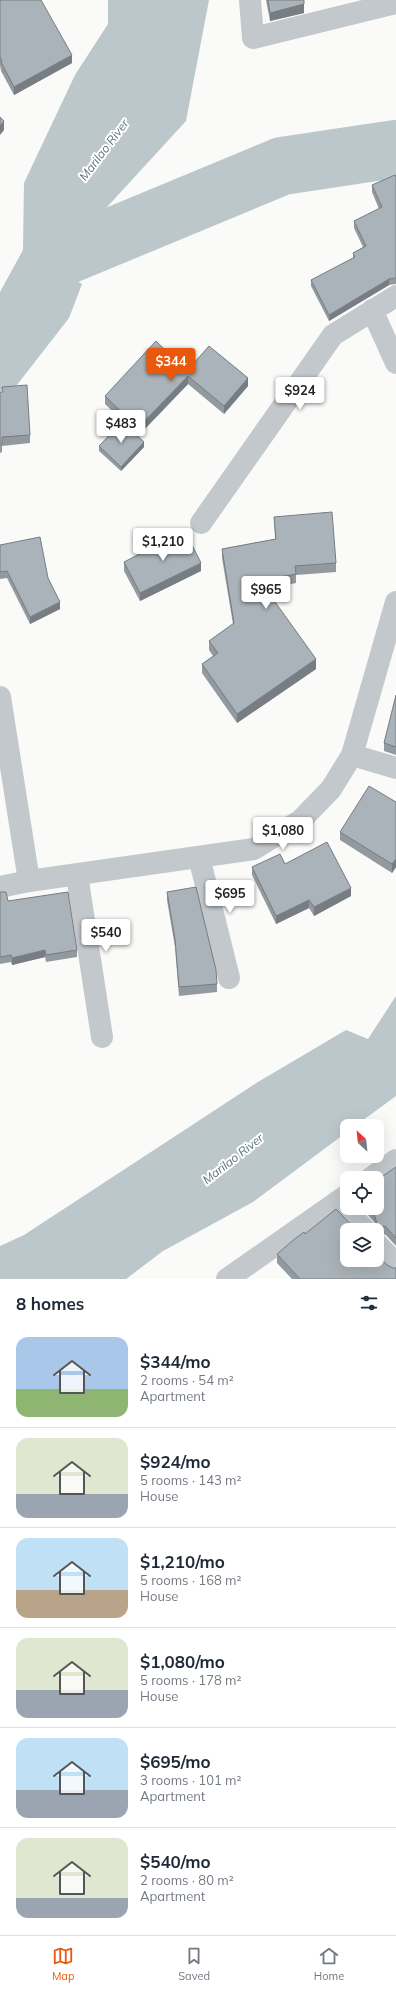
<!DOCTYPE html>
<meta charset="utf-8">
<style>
:root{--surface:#fff;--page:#f2f2f3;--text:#1f2937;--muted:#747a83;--line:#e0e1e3;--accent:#ea580c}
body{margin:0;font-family:Mulish,sans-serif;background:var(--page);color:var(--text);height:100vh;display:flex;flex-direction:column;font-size:15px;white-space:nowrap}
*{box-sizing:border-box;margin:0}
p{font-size:13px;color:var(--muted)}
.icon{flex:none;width:22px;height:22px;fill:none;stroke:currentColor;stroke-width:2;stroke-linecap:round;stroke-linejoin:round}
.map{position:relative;height:1279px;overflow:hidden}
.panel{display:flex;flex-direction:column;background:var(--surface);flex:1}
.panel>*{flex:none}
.needle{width:26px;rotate:333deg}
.buttons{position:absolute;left:340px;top:1119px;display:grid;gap:8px}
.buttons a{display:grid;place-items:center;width:44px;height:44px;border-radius:8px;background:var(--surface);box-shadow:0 4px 16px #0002;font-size:20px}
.price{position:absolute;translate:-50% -34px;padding:0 9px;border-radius:4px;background:#fff;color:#222;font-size:13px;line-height:26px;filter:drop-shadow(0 1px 2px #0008)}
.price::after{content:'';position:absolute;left:50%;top:24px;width:12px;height:9px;margin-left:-6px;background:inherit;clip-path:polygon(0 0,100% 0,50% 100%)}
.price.selected{background:var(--accent);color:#fff}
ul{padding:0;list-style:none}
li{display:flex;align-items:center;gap:12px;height:100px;padding:0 16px}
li+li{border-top:1px solid var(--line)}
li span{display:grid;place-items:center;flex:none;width:112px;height:80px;border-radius:12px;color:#555}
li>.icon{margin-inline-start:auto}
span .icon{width:48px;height:48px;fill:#fffc;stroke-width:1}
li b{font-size:17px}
h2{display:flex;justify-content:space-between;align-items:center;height:48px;padding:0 16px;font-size:17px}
.tabs{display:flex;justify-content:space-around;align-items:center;height:56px;border-top:1px solid var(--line);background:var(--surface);font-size:11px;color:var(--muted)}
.tabs a{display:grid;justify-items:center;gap:2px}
.tabs .selected{color:var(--accent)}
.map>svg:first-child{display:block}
</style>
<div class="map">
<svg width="396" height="1279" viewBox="0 0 396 1279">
<rect width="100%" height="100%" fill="#fafaf8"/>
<path fill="#bbc7cb" d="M108,0H209L186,121L52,267L82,284L69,318L13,390L0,391V292L23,250L24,183L75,75L108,24Z
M396,996V1096L355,1126H347V1132L253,1202L163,1251L126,1279H0V1246L24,1235L258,1082L346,1030L368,1039Z"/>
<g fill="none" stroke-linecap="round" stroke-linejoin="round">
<path stroke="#bbc7cb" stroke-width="58" d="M58,259L282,166L396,149"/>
<path stroke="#c3c8cc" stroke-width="22" d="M250,0L253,38L396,3
M372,310L396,363
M201,523L333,335L396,296
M0,697L29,881
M352,755L396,768
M199,857L229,978
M77,875L102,1037
M0,887L29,881L254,849L301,820L331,789L352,755L396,602
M371,1178L396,1160
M338,1201L365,1230
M377,1244L396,1264
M227,1279L347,1195"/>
</g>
<path fill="#929a9f" d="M0,0L72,63L14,95L1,71L0,65Z
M266,0H304V13L270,21Z
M396,177V284L389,285L329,321L311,286V280L353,259V253L363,247L354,228V221L379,209L372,192V185Z
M187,371L248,386L224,414L188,384L138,436L105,404V396Z
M0,392L30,435V443L2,446V452L0,453Z
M99,446L144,447L121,471L99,451Z
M274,517L336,563V572L296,575V583L266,589L316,669L237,723L202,673V664L213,656L209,650V641L233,624L222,558V549L275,539Z
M0,545L48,578L60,609L30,624L7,578L0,579Z
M124,562L201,571L140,601L124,571Z
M396,695V755L384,751V743Z
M396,802V867L392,873L340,840V832Z
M285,864L351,896L314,916L309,908L276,924L252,875V867Z
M0,892L8,901L77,950V957L46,962L45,957L12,965L11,962L0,964Z
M167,892L217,984V992L179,996L175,947L167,900Z
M396,1167V1246L386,1235L377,1232L374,1222L362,1208H377L378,1180Z
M347,1230L387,1265L393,1268L396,1279H292L277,1263V1254L305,1234Z"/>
<path fill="#777d82" d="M304,4V13L270,21V13Z
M72,55V63L14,95V87Z
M4,121V130L0,135V126Z
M389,279V285L329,321V315Z
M188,376V384L138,436V428Z
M248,378V386L224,414V406Z
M144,442V447L121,471V467Z
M201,563V571L140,601V593Z
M60,602V609L30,624V617Z
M316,659V669L237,723V714Z
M396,859V867L392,873V864Z
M351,888V896L314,916V907Z
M309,900V908L276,924V916Z
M45,950V957L12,965V958Z"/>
<path fill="#aab3b9" stroke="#777d82" d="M0,0H41L72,55L14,87L1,62L2,61L0,57Z
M268,0H304V4L270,13Z
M0,117L4,121L0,126Z
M395,175L396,177V278L389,279L329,315L311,280L355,257L353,253L366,246L354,221L382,207L372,185Z
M156,341L187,371L209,346L248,378L224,406L188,376L138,428L105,396Z
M27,385L30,435L2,437V444H0V392H3L2,387Z
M122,422L144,442L121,467L99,446Z
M332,512L336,563L295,566L296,574L260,581L316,659L237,714L202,664L218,653L209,641L234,623L222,549L276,539L274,517Z
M185,531L201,563L140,593L124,562Z
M40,537L48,578L60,602L30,617L7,571L0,572V545Z
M396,695V747L384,743Z
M369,786L396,802V859L392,864L340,832Z
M327,842L351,888L314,907L309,900L276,916L252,867L280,854L285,864Z
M196,887L216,970L217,984L179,987L175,939L167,892Z
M0,892H6L8,901L68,892L77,950L46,955L45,950L12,958L11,955L0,957Z
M396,1167V1238L386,1227L377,1224L374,1213L369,1208H377V1180Z
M336,1209L356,1230H347V1260H377V1254L387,1265L393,1268H396V1279H300L277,1254L292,1241L304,1232L305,1234Z"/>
<g text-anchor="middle" stroke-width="4" stroke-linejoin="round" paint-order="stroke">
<g font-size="12" font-style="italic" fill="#60757c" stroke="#fff">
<text transform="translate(104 150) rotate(-53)" y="4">Marilao River</text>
<text transform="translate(233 1159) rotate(-38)" y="4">Marilao River</text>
</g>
</g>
</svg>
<div class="buttons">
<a><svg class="needle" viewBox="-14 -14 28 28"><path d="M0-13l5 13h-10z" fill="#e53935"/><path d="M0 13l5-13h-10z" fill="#747a83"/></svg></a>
<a><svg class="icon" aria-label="locate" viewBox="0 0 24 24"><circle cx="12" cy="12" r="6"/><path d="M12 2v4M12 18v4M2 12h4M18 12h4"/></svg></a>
<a><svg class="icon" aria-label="layers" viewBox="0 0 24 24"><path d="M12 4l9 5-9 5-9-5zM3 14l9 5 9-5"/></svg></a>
</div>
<b class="price selected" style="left:171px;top:382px">$344</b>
<b class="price" style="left:300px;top:411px">$924</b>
<b class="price" style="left:121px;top:444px">$483</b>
<b class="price" style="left:163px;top:562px">$1,210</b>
<b class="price" style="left:266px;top:610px">$965</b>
<b class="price" style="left:283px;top:851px">$1,080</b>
<b class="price" style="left:230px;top:914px">$695</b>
<b class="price" style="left:106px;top:953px">$540</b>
</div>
<section class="panel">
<h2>8 homes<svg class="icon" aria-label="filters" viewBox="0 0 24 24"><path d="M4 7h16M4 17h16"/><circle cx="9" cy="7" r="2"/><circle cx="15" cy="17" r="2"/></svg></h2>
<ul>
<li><span style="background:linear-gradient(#a9c7e8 65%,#8fb573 0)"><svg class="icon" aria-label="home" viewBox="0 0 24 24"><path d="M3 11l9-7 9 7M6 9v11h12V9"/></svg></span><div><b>$344/mo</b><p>2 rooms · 54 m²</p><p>Apartment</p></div></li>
<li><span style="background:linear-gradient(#dfe7d0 70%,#9aa5b1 0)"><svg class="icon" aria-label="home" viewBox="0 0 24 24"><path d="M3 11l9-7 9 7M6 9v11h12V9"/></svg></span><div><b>$924/mo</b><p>5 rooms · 143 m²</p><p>House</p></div></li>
<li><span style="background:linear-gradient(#bfe0f5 65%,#b9a48a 0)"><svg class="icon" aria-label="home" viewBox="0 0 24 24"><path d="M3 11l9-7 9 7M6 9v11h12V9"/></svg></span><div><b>$1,210/mo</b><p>5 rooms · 168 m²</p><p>House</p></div></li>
<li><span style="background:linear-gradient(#dfe7d0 65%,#9aa5b1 0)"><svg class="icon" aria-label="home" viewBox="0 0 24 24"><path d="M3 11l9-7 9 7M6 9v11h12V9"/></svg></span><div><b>$1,080/mo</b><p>5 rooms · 178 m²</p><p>House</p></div></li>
<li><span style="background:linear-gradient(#bfe0f5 65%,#9aa5b1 0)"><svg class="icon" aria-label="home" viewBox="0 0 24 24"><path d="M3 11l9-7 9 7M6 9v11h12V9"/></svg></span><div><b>$695/mo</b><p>3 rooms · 101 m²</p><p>Apartment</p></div></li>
<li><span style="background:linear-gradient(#dfe7d0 75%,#9aa5b1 0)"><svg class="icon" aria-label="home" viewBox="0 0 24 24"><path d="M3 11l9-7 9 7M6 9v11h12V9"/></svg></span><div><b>$540/mo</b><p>2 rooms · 80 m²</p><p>Apartment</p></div></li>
</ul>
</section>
<nav class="tabs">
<a class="selected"><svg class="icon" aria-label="map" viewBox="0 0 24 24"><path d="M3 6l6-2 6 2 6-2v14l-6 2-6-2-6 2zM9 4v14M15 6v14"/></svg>Map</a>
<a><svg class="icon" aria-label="saved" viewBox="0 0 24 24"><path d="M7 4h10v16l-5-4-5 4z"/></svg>Saved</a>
<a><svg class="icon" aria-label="home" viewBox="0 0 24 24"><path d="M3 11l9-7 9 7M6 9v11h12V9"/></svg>Home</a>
</nav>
